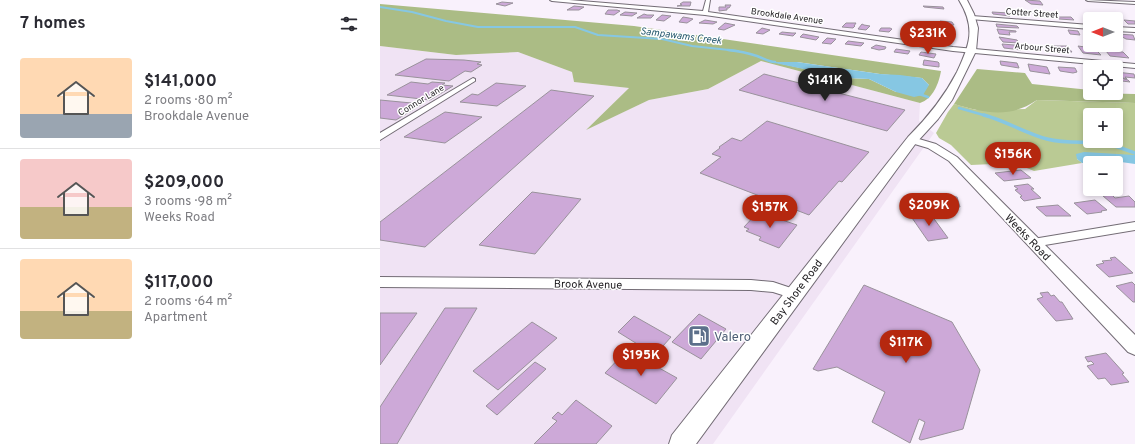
<!DOCTYPE html>
<meta charset="utf-8">
<style>
:root{--surface:#fff;--page:#f2f2f3;--text:#2b2b33;--muted:#7c7c81;--line:#e1e1e2;--accent:#b5280f}
body{margin:0;font-family:Overpass,sans-serif;background:var(--page);color:var(--text);height:100vh;display:flex;flex-direction:column;font-size:15px;white-space:nowrap}
*{box-sizing:border-box;margin:0}
p{font-size:13px;color:var(--muted)}
.icon{flex:none;width:22px;height:22px;fill:none;stroke:currentColor;stroke-width:2;stroke-linecap:round;stroke-linejoin:round}
.map{position:relative;flex:1;overflow:hidden}
.details{display:flex;flex-direction:column;background:var(--surface);width:380px}
.details>*{flex:none}
.needle{width:26px;rotate:270deg}
.tools{position:absolute;left:703px;top:12px;display:grid;gap:8px}
.tools a{display:grid;place-items:center;width:40px;height:40px;border-radius:4px;background:var(--surface);box-shadow:0 2px 6px #0003;font-size:20px}
.price{position:absolute;translate:-50% -34px;padding:0 9px;border-radius:14px;background:var(--accent);color:#fff;font-size:13px;line-height:26px;filter:drop-shadow(0 1px 2px #0008)}
.price::after{content:'';position:absolute;left:50%;top:24px;width:12px;height:9px;margin-left:-6px;background:inherit;clip-path:polygon(0 0,100% 0,50% 100%)}
.price.on{background:#222;color:#fff}
ul{padding:0;list-style:none}
li{display:flex;align-items:center;gap:12px;height:100px;padding:0 20px}
li+li{border-top:1px solid var(--line)}
li span{display:grid;place-items:center;flex:none;width:112px;height:80px;border-radius:4px;color:#555}
li>.icon{margin-inline-start:auto}
span .icon{width:48px;height:48px;fill:#fffc;stroke-width:1}
li b{font-size:17px}
h2{display:flex;justify-content:space-between;align-items:center;height:48px;padding:0 20px;font-size:17px}
main{display:flex;flex:1;min-height:0}
.map>svg:first-child{display:block}
</style>
<main>
<section class="details">
<h2>7 homes<svg class="icon" aria-label="filters" viewBox="0 0 24 24"><path d="M4 7h16M4 17h16"/><circle cx="9" cy="7" r="2"/><circle cx="15" cy="17" r="2"/></svg></h2>
<ul>
<li><span style="background:linear-gradient(#ffd9b3 70%,#9aa5b1 0)"><svg class="icon" aria-label="home" viewBox="0 0 24 24"><path d="M3 11l9-7 9 7M6 9v11h12V9"/></svg></span><div><b>$141,000</b><p>2 rooms · 80 m²</p><p>Brookdale Avenue</p></div></li>
<li><span style="background:linear-gradient(#f6c9c9 60%,#c2b280 0)"><svg class="icon" aria-label="home" viewBox="0 0 24 24"><path d="M3 11l9-7 9 7M6 9v11h12V9"/></svg></span><div><b>$209,000</b><p>3 rooms · 98 m²</p><p>Weeks Road</p></div></li>
<li><span style="background:linear-gradient(#ffd9b3 65%,#c2b280 0)"><svg class="icon" aria-label="home" viewBox="0 0 24 24"><path d="M3 11l9-7 9 7M6 9v11h12V9"/></svg></span><div><b>$117,000</b><p>2 rooms · 64 m²</p><p>Apartment</p></div></li>
</ul>
</section>
<div class="map">
<svg width="755" height="444" viewBox="0 0 755 444">
<rect width="100%" height="100%" fill="#f9f1fc"/>
<path fill="#f0e3f4" d="M0,46L76,55L138,52L192,72L194,82L249,88L207,129L269,100L328,89L381,61L540,103L539,121L554,133L333,444H0Z"/>
<path fill="#baca94" fill-rule="evenodd" d="M657,100L755,103V155H741L697,159L702,163L654,171L635,163L591,165L571,145L559,138L556,133L568,112L574,104L596,110L645,109ZM710,115H736V141H710Z"/>
<path fill="#abbc85" fill-rule="evenodd" d="M0,4L254,26L561,71C559,83 553,99 540,103L381,61L328,89L269,100L206,130L249,88L194,82L192,72L138,52L76,55L0,46ZM393,62H417L500,74L542,78L549,85L516,92L489,79L467,78Z
M597,69L645,73L652,84L710,90V93L755,94V103L657,100C629,119 605,113 574,104Z"/>
<path fill="#86c7e3" d="M390,62H417L500,74L520,75L542,78L549,85L543,95L534,97L516,92L489,79L467,78Z
M704,152L755,155V164L741,162L702,163L697,159L696,154Z"/>
<g fill="none" stroke-linecap="round" stroke-linejoin="round">
<path stroke="#86c7e3" stroke-width="2" d="M0,7L32,12L66,21L98,27H195L218,35L282,39L312,46L358,51"/>
<path stroke="#86c7e3" stroke-width="2.5" d="M348,50C358,51 368,53 377,56C383,58 388,62 395,62
M539,94L548,97
M579,108L607,116"/>
<path stroke="#86c7e3" stroke-width="3.5" d="M604,115C626,121 645,133 667,139C686,144 704,141 722,143C734,145 744,149 755,153"/>
</g>
<path fill="#cda9d8" stroke="#99929b" d="M645,0L660,1L663,5L651,4Z
M122,2L133,3L125,6L116,4Z
M303,2H311L310,6H297L302,5L300,4Z
M345,5H351L349,8H347V10L339,11V7H346Z
M194,6L204,7L199,10H187Z
M543,6L563,7L564,9L544,7Z
M228,10H237L240,11L234,15L225,14Z
M245,12L257,13L252,16L240,15Z
M377,12L390,14L386,16L374,15Z
M612,12L629,13L630,16L613,14Z
M662,12L666,13L669,17L655,16L653,13L663,14Z
M401,13L408,15L402,19L393,17Z
M264,14L267,15H274L271,18H257Z
M282,15L291,16L284,21L276,20Z
M303,17L309,18L313,19L307,23L299,22Z
M677,17H691L694,20L679,19Z
M325,20L337,22L333,24L319,23Z
M744,20L755,21V24H748Z
M560,21L572,22L574,25L561,24Z
M345,23L355,25L344,30L338,29Z
M466,23H476L474,26H475L473,28L462,27Z
M482,24L484,25L490,26L486,30L478,29Z
M616,24L637,26L639,28L617,27Z
M558,26L572,27V30L558,29Z
M382,28L390,30L383,34L376,33Z
M501,28H510L512,29L509,32L499,31Z
M617,29L636,31V32H629L630,35L619,34Z
M688,30L698,31L700,35L690,34Z
M558,31L572,32V35L557,33Z
M402,32L412,33H416L413,36L399,34Z
M423,34L439,37L436,40L420,37Z
M737,34L753,35L755,40L746,39Z
M560,36L569,37L567,40L570,41V43L557,41Z
M619,37L637,40L639,43L623,42Z
M447,38L456,39L451,44L442,43Z
M468,41L484,43L481,46L465,44Z
M622,44L647,46L648,48L640,47L641,50L633,49L624,48Z
M496,45L506,47L505,49L499,50L491,48Z
M673,46H687L692,52H677Z
M698,46L705,47L708,50L717,51L721,55L703,53Z
M516,49L530,51L528,54L514,52Z
M726,51L743,52L749,58L730,56Z
M541,52L556,54L554,58L539,55Z
M46,59L84,60L101,62L97,64L102,65L91,72L85,71L69,81L15,75Z
M544,60L558,62L559,63V67L543,65Z
M620,61L637,63L639,68L621,65Z
M648,64L667,67L670,74L650,71Z
M678,67L695,68L697,72L693,73L680,71Z
M736,72L754,74L755,78L745,77L747,79L743,78L744,79L748,80L750,82L742,81L736,77H739Z
M384,74L525,110L507,131L359,90Z
M31,82L48,84L52,82L65,83L62,85L73,86L50,100L7,95Z
M116,83L146,86L117,106L80,102L92,94L98,95Z
M171,90L214,96L45,247L0,240V222Z
M0,100L42,104L16,120L0,118Z
M65,112L102,117L65,143L24,137Z
M387,121L489,152L462,182L459,181L429,215L320,173L341,157L332,154L340,148L339,147L352,138L361,141Z
M641,170L651,178L624,181L615,173Z
M648,184L654,189H651L661,198L644,201L640,197L642,196L635,190L638,189L634,186Z
M152,192L201,199L155,254L99,245Z
M544,194L577,197L580,207L558,205V207L551,206V204H546Z
M732,195L735,198L749,196L755,202V207H736L723,196Z
M715,200L727,210L721,211L722,212L707,214L694,203Z
M678,205L691,216H666L656,207Z
M378,212L417,225L399,248L379,240L381,237L366,231L369,229L364,227Z
M543,212H549L568,238L548,241L530,215L544,213Z
M735,257L753,273L729,277L716,265L724,263L722,261L732,260L730,258Z
M752,282L755,285V302H753L736,286Z
M484,285L572,322L600,370L583,429L541,440L539,439L545,422L539,419L530,443L492,422L505,392L457,367L438,371L433,369Z
M668,292L671,296L674,295L680,302H682L693,319L676,321L657,299L663,297L660,293Z
M65,308H97L17,444H0V407Z
M0,313H37L0,365Z
M319,314L346,329L321,359L292,342Z
M254,316L291,337L275,355L238,332Z
M152,322L177,338L118,390L93,371Z
M247,350L297,378L276,404L225,373Z
M726,353L744,373L742,374L749,382L731,385L725,378L718,379L707,366L714,364L711,361L708,362L705,357Z
M155,362L166,369L117,415L106,406Z
M196,400L232,426L216,444H154L177,421L172,418L178,412L182,415Z"/>
<g fill="none" stroke-linecap="round" stroke-linejoin="round">
<g stroke="#736c75" stroke-width="2">
<path id="minor" d="M170,0H189L323,11L326,0H330L328,12L573,47L755,64V68L573,51L325,15L172,1Z
M706,0L755,2V4L708,1Z
M592,16L710,25V29L590,19V17Z
M736,27L755,28V32L736,31Z
M93,78L95,79V81L0,140V133Z
M755,222V230L653,247L649,246L647,243L649,240L653,239Z
M0,277L371,280L393,282L420,291L421,294L420,297L415,299L393,292L371,290L0,287Z"/>
</g>
<g stroke="#736c75" stroke-width="2">
<path id="tertiary" d="M532,137L556,144L577,157L755,335V355L748,352L569,161L548,148L528,142L526,140Z"/>
</g>
<g stroke="#736c75" stroke-width="2">
<path id="secondary" d="M579,0H587L594,14L598,28L596,51L572,100L558,119L536,143L316,444H289L292,435L528,137C548,117 564,97 577,72C590,44 596,28 579,0Z"/>
</g>
<use href="#minor" fill="#fff" fill-rule="evenodd"/>
<use href="#tertiary" fill="#fff" fill-rule="evenodd"/>
<use href="#secondary" fill="#fff" fill-rule="evenodd"/>
</g>
<defs>
<g id="fuel-square" transform="scale(1.15)"><rect x="-9" y="-9" width="18" height="18" rx="4" fill="#5c6f8a" stroke="#fff"/><path d="M-5.5-6h7V0h2V4h1.3V-2.5L3-4.5l.8-.8L6-3V5H2.5V1h-1V6h-7ZM-4.2-4.7v3.2H.2V-4.7Z" fill="#fff"/></g>
</defs>
<g fill-rule="evenodd">
<use href="#fuel-square" x="319" y="336"/>
</g>
<g text-anchor="middle" stroke-width="3" stroke-linejoin="round" paint-order="stroke">
<g font-size="9" fill="#1f1d20" stroke="#fff">
<text transform="translate(652 13) rotate(4)" y="3">Cotter Street</text>
<text transform="translate(407 16) rotate(8)" y="3">Brookdale Avenue</text>
<text transform="translate(662 48) rotate(5)" y="3">Arbour Street</text>
<text transform="translate(41 100) rotate(-31)" y="3">Connor Lane</text>
</g>
<g font-size="10" font-style="italic" fill="#23576b" stroke="#fff">
<text transform="translate(301 35) rotate(7)" y="4">Sampawams Creek</text>
</g>
<g font-size="11" fill="#1f1d20" stroke="#fff">
<text transform="translate(648 237) rotate(46)" y="4">Weeks Road</text>
<text transform="translate(208 284) rotate(1)" y="4">Brook Avenue</text>
<text transform="translate(416 292) rotate(-53)" y="4">Bay Shore Road</text>
</g>
<g font-size="13" fill="#4e5e75" stroke="#fff" text-anchor="start">
<text x="334" y="341">Valero</text>
</g>
</g>
</svg>
<div class="tools">
<a><svg class="needle" viewBox="-14 -14 28 28"><path d="M0-13l5 13h-10z" fill="#e53935"/><path d="M0 13l5-13h-10z" fill="#7c7c81"/></svg></a>
<a><svg class="icon" aria-label="locate" viewBox="0 0 24 24"><circle cx="12" cy="12" r="6"/><path d="M12 2v4M12 18v4M2 12h4M18 12h4"/></svg></a>
<a>+</a>
<a>−</a>
</div>
<b class="price" style="left:548px;top:55px">$231K</b>
<b class="price on" style="left:445px;top:102px">$141K</b>
<b class="price" style="left:633px;top:176px">$156K</b>
<b class="price" style="left:549px;top:227px">$209K</b>
<b class="price" style="left:390px;top:229px">$157K</b>
<b class="price" style="left:526px;top:364px">$117K</b>
<b class="price" style="left:261px;top:377px">$195K</b>
</div>
</main>
